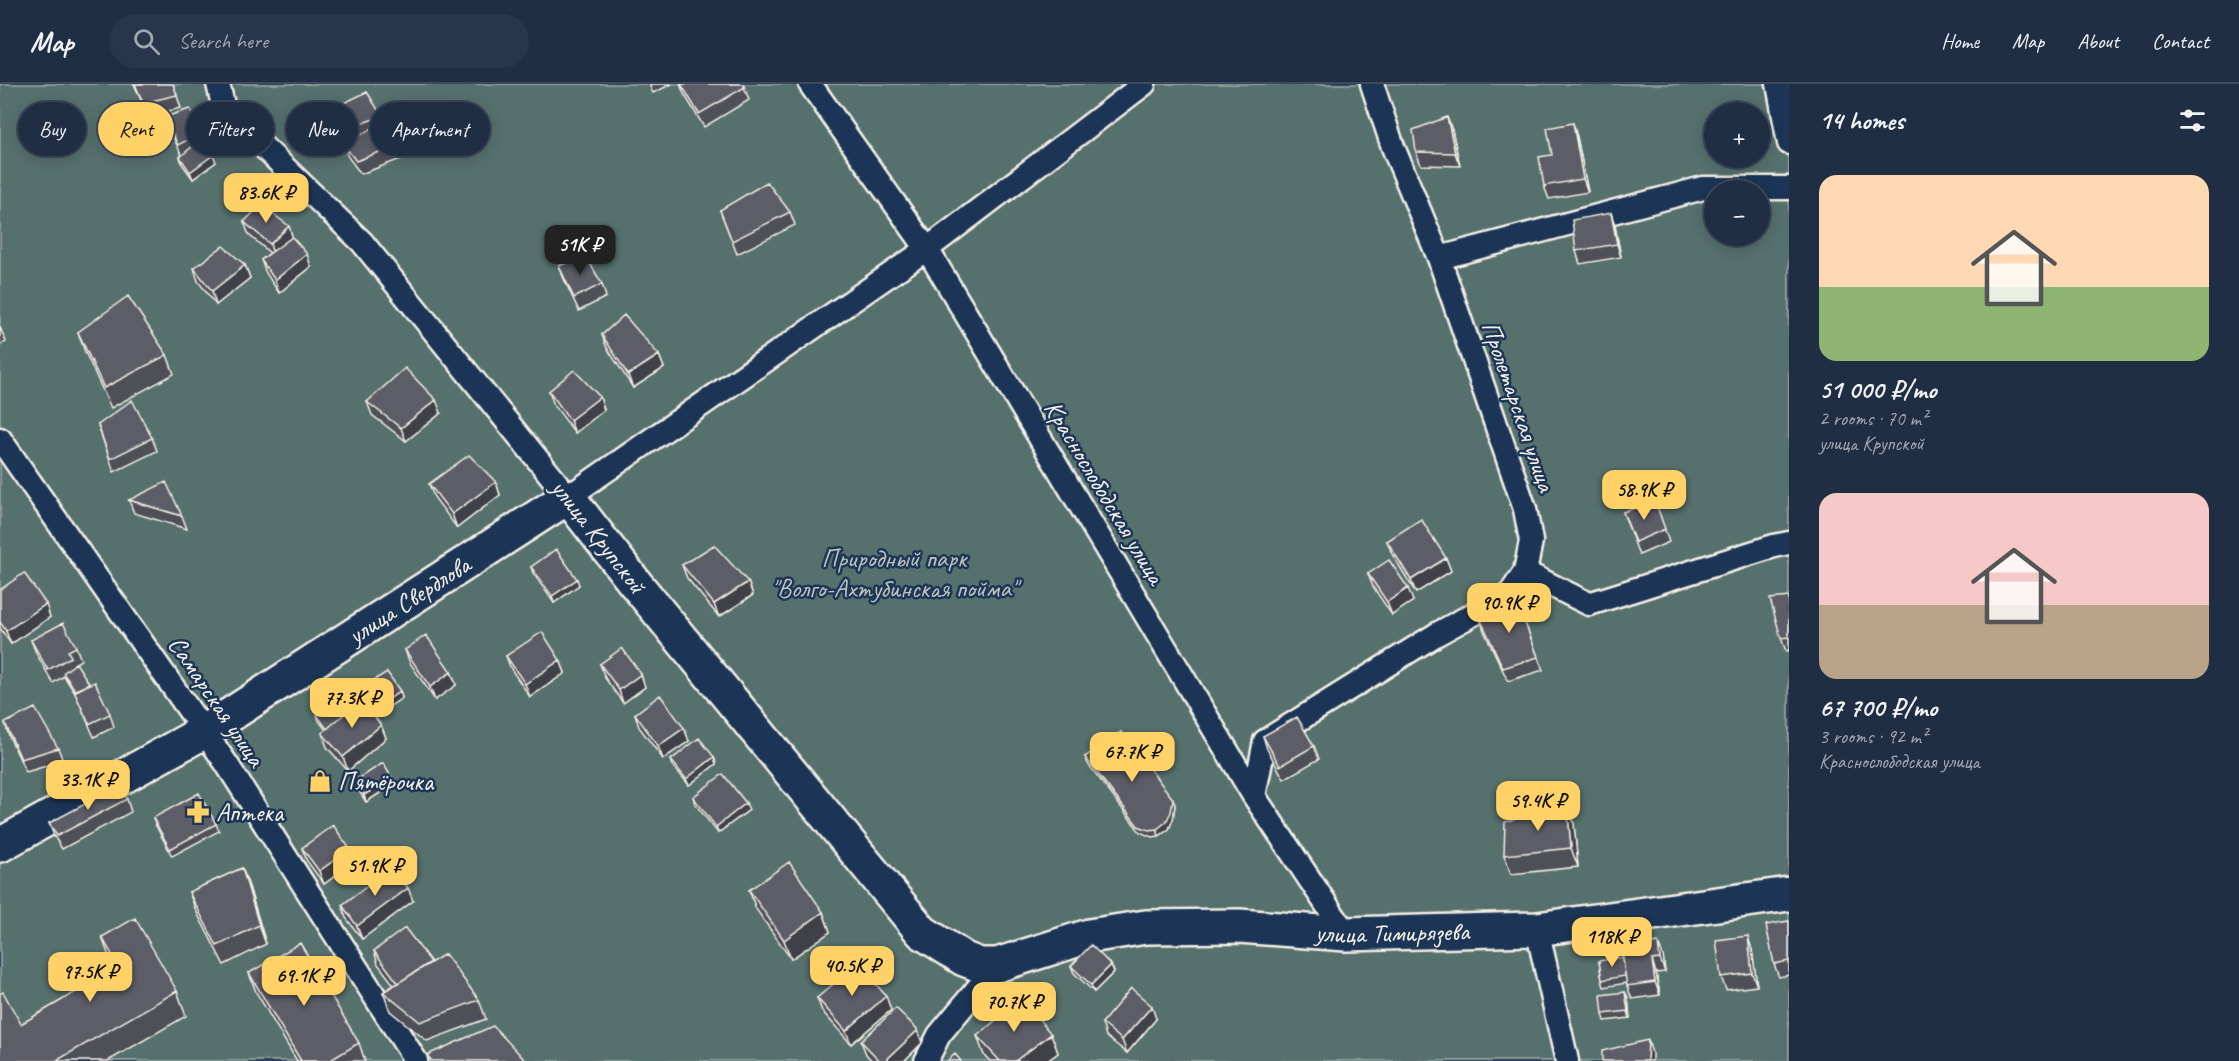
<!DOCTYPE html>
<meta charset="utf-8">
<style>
:root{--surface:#202e44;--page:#28364b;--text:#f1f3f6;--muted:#a2a8b2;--line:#3d4a5d;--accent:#ffd166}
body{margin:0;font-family:Caveat,sans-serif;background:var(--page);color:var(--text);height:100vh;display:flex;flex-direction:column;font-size:22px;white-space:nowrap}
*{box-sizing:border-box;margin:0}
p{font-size:20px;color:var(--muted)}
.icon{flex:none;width:33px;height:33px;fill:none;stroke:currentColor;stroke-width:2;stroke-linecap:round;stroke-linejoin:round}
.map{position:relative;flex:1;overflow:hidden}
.drawer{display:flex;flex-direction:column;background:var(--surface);width:450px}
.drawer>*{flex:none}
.banner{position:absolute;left:18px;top:18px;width:570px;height:54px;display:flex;gap:12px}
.tools{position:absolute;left:1704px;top:18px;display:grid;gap:12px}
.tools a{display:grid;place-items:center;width:66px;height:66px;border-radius:50%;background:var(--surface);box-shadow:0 3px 15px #0003,0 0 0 2px var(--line);font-size:30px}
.price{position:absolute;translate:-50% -51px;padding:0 14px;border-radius:12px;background:var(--accent);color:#111;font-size:20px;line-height:39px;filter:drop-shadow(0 2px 3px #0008)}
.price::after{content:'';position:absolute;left:50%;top:36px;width:18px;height:14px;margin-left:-9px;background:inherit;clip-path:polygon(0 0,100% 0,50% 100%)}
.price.on{background:#222;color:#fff}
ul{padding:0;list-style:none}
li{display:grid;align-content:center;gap:12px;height:318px;padding:0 30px}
li span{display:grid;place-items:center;height:186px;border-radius:18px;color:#555}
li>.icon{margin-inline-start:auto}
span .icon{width:108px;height:108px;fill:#fffc;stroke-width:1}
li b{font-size:26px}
h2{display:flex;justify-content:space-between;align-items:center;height:72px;padding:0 30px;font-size:26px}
.pill{padding:0 21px;border-radius:27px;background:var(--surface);box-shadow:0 3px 15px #0003,0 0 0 2px var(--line);font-size:21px;line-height:54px}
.pill.on{background:var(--accent);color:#111}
header{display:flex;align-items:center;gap:36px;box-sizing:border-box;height:84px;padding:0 30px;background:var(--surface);border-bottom:2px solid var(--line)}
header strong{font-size:28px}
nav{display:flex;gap:33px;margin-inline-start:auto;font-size:21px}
.search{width:420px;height:54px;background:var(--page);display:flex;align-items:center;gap:15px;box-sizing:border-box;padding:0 21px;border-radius:33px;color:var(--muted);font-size:22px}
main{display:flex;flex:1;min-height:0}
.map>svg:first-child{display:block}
</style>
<header>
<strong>Map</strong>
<div class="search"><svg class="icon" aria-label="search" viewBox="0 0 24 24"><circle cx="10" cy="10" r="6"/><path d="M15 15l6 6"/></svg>Search here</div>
<nav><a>Home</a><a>Map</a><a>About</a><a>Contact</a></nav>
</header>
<main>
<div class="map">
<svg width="1789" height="977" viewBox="0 0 1789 977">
<rect width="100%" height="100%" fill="#2a3d5a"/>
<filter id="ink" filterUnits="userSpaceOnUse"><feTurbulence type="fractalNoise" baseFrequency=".0167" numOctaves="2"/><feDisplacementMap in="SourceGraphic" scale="12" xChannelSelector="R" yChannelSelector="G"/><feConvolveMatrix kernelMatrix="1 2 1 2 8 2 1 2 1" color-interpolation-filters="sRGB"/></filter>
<g filter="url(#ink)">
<path fill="#57706d" stroke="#a6b0aa" stroke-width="1.5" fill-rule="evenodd" d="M0,0H1789V977H0ZM1714,28H1760V74H1714ZM1714,106H1760V152H1714Z"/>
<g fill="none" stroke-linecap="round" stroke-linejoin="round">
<g stroke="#f4f1e8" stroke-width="27">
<path id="street" d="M218,0L224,25L362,158L568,413L927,165L1144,0
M810,0L927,165L1254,712L1346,850
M1778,0L1789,59
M1439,174L1703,104H1789
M0,355L226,679L416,977
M1525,488L1589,520L1774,462L1789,459
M1254,712L1265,657L1437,550L1510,510L1525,488L1531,457L1525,425L1439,174L1393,63L1372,0
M1537,845L1567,977
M926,977L939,951L997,881"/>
</g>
<g stroke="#f4f1e8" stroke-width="38">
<g id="secondary">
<path id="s1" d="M0,761L205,647L568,413L635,499L922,848L964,875L980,881H997L1089,852L1146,843L1239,842L1346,850L1537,845L1789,810"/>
</g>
</g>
<use href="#street" stroke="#1d3557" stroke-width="22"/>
<use href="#secondary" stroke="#1d3557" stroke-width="33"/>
</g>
<path fill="#505059" stroke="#f4f1e8" stroke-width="1.5" d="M134,0H173L181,24L148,32Z
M649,0H672L653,9Z
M680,0H743L749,16L704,43L684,10Z
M329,26L382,32L384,38L409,57L414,70L361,90L348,73L343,60L344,59L334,39Z
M165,33L204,47L209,60L205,62L216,78L193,95L182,80L180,73L182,72L170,46Z
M1452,46L1460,82L1421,81L1416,68Z
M1577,53L1588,108L1549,115L1544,102Z
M720,126L790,128L795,141L737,170Z
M1611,129L1615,142L1621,173L1580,180L1576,167Z
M244,138L292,153L311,183L279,209L266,189L261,176L270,169L249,151Z
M245,181L250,194L216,221L198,197L194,184Z
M559,182L602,200L606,213L579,227L564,195Z
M0,243L6,258L0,261Z
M78,248L167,271L174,290L111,324L85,268Z
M602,251L659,271L664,284L633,304L607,264Z
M549,307L600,313L604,326L575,349L554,321Z
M367,318L441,329L406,357L372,331Z
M98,341L152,354L157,367L114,388Z
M496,398L500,411L457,444L434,413L429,400Z
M129,416L182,432L187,445L134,429Z
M1655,417L1669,458L1639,471L1623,428Z
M1387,457L1446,474L1451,487L1416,509L1392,470Z
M682,481L748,498L753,511L719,533L687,494Z
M531,483L579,501L554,519L533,489Z
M1368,490L1413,517L1392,531L1373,503Z
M0,506L50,533L11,560L0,544Z
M1515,513L1543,586L1508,597L1484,547L1480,534Z
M1789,513V566L1786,567L1781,554Z
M31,556L76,563L81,576L74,580L90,600L110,630L114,643L94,653L75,609L64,592L53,599L36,569Z
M405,566L451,588L456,601L435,616L410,579Z
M506,572L560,576L565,589L530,613L511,585Z
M600,580L645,603L623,619L605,594Z
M371,598L400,607L402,614L387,624L374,605Z
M345,629L381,641L386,654L348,687L327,663L322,649L326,646L319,637L317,631Z
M635,630L689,657L663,675L639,643Z
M5,639L58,664L63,677L26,688L9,652Z
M1263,652L1314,662L1319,675L1284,695L1267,665Z
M714,673L716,680L689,701L673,682L671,676Z
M1085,673L1173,715L1175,721L1173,735L1169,745L1159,752L1152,753L1140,748L1088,680Z
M392,694L394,700L366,718L357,704L355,697Z
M693,713L749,726L718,749L695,720Z
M127,715L131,728L62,765L54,752L49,739Z
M1567,721L1574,740L1578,783L1511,790L1504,771Z
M153,734L216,740L219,747L172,772L155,740Z
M302,764L354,778L324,800L307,777Z
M242,784L249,803L266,860L224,881L196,827L189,808Z
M749,806L823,828L830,848L791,875L756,825Z
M413,817L362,855L346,834L342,821Z
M1789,837V891L1779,893L1774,880Z
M102,853L177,907L186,932L108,977H0L21,940L116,885L111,878Z
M1752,866L1757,902L1726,906L1721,893Z
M374,867L431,878L479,916L486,935L427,957L390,927L383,908L394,901L378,880Z
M1663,872L1665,888L1656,889L1660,911L1632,915L1626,899L1604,903L1602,896L1599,877Z
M1111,881L1114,888L1094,908L1074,889L1071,882Z
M249,889L359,959L365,977H297L256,908Z
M1625,908L1628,914L1630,934L1605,937L1603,930Z
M817,914L891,926L851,960L822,927Z
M1156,935L1127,969L1106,952L1102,939Z
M1051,950L1058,969L1047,977H990L984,971L977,952Z
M861,957L922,959L904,977H872L866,970Z"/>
<path fill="#414148" stroke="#f4f1e8" stroke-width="1.5" d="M1447,33L1452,46L1460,82L1455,69Z
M1573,39L1577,53L1588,108L1583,95Z
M213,71L216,78L193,95L190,88Z
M1611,129L1615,142L1621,173L1617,160Z
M289,142L293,155L274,173L270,160Z
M307,170L311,183L279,209L275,196Z
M245,181L250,194L216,221L212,207Z
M659,271L664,284L633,304L628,291Z
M600,313L604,326L575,349L570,336Z
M436,316L441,329L406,357L401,344Z
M496,398L500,411L457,444L452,430Z
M1446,474L1451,487L1416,509L1411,496Z
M577,495L579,501L554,519L552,512Z
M748,498L753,511L719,533L714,520Z
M1408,504L1413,517L1392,531L1387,518Z
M46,520L50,533L11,560L6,547Z
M560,576L565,589L530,613L525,600Z
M451,588L456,601L435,616L430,603Z
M641,590L645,603L623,619L619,606Z
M400,607L402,614L387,624L385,618Z
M381,641L386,654L348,687L343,673Z
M684,644L689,657L663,675L658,662Z
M714,673L716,680L689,701L686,695Z
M392,694L394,700L366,718L364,711Z
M1173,715L1175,721L1173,735L1169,745L1159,752L1157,745Z
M746,719L749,726L718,749L716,743Z
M1567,721L1574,740L1578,783L1571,764Z
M350,765L354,778L324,800L319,787Z
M242,784L249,803L266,860L259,841Z
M408,804L413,817L362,855L357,842Z
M823,828L830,848L791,875L784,856Z
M1748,852L1752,866L1757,902L1752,889Z
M1658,859L1663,872L1665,888L1660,875Z
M1652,876L1656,889L1660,911L1655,898Z
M1111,881L1114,888L1094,908L1091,901Z
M1625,908L1628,914L1630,934L1628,927Z
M886,912L891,926L851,960L846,947Z
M1152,922L1156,935L1127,969L1122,956Z
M918,946L922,959L904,977H885Z
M1051,950L1058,969L1047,977H1015Z
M1648,956L1652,969V977H1647Z"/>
<path fill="#5d5d67" stroke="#f4f1e8" stroke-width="1.5" d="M135,0H173L177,11L143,19Z
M681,0H743L745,3L699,30Z
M367,8L382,32L340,47L329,26Z
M190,25L204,47L178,61L165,33Z
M1447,33L1455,69L1416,68L1413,46Z
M386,37L409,57L356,77L343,60Z
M1573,39L1583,95L1544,102L1539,73L1552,71L1547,44Z
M200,56L213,71L190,88L180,73Z
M767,98L790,128L732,157L720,126Z
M261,121L289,142L270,160L244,138Z
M1611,129L1617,160L1576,167L1572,136Z
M292,153L307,170L275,196L261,176Z
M223,162L245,181L212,207L194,184Z
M585,171L602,200L574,214L559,182Z
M128,212L167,271L104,304L78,248Z
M624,231L659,271L628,291L602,251Z
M405,284L436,316L401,344L367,318Z
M574,286L600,313L570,336L549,307Z
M132,316L152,354L110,375L98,341Z
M469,371L496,398L452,430L429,400Z
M166,398L182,432L129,416Z
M1655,417L1665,445L1635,458L1623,428Z
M1421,435L1446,474L1411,496L1387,457Z
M714,461L748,498L714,520L682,481Z
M556,465L577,495L552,512L531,483Z
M1389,476L1408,504L1387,518L1368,490Z
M24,489L46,520L6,547L0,538V506Z
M1515,513L1538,573L1503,584L1480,534Z
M1789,513V553L1781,554L1770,515Z
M63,539L76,563L68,567L71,573L48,586L31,556Z
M542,548L560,576L525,600L506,572Z
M426,551L451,588L430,603L405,566Z
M622,564L641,590L619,606L600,580Z
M76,579L89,599L84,603L76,607L63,589Z
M387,588L400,607L385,618L371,598Z
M95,598L110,630L89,640L74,607Z
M660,611L684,644L658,662L635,630Z
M361,616L381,641L343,673L322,649Z
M336,617L345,629L327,645L317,631Z
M35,624L58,664L21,675L5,639Z
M1297,633L1314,662L1280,682L1263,652Z
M1121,648L1173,715L1171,728L1166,738L1157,745L1149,746L1138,742L1085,673Z
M699,654L714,673L686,695L671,676Z
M383,679L392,694L364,711L355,697Z
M723,690L746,719L716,743L693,713Z
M119,702L127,715L57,752L49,739Z
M199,709L216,740L170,765L153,734Z
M1567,721L1571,764L1504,771L1505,738Z
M333,741L350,765L319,787L302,764Z
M789,778L823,828L784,856L749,806Z
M393,783L408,804L357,842L342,821Z
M242,784L259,841L217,862L189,808Z
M135,834L177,907L56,977H0V910L3,908L21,940L119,883L102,853Z
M1789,837V877L1774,880L1766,841Z
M405,844L431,878L398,899L374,867Z
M1748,852L1752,889L1721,893L1716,856Z
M300,859L359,959L329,977H301L249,889Z
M1658,859L1660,875L1652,876L1655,898L1627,902L1621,865Z
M1091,861L1111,881L1091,901L1071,882Z
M445,870L479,916L420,938L383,908Z
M1623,873L1625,892L1602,896L1599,877Z
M858,879L886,912L846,947L817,914Z
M1131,904L1152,922L1122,956L1102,939Z
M1625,908L1628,927L1603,930L1601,911Z
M1022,914L1051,950L1015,977H1000L977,952Z
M896,924L918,946L885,977H880L861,957Z
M493,942L526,977H432L427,971Z
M1648,956L1647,977H1602V967Z
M955,970L961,977H947Z"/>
</g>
<defs>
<g id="shop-bare" transform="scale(1.8)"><path d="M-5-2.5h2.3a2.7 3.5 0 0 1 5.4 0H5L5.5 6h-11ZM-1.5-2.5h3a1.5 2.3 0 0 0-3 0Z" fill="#ffd166" stroke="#1d3557" stroke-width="2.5" paint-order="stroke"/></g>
<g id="pharmacy-bare" transform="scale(1.8)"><path d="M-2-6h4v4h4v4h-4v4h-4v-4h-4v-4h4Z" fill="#ffd166" stroke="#1d3557" stroke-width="2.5" paint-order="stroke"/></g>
</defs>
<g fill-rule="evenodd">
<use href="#shop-bare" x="320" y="697"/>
<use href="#pharmacy-bare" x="198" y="728"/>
</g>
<g text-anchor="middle" stroke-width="5" stroke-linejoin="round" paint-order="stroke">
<g font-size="26" fill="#f4f1e8" stroke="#1d3557">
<text transform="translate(1519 322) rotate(71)" y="9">Пролетарская улица</text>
<text transform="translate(1105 408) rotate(59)" y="9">Краснослободская улица</text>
<text transform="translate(599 452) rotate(52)" y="9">улица Крупской</text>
<text dy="9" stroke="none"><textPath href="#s1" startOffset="477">улица Свердлова</textPath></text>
<text transform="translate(217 617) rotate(56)" y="9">Самарская улица</text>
<text dy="9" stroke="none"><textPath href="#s1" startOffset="1712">улица Тимирязева</textPath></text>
</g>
<g font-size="26" fill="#bdc4bd" stroke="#1d3557">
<text x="894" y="483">Природный парк<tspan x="894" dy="30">"Волго-Ахтубинская пойма"</tspan></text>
</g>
<g font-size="26" fill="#f4f1e8" stroke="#1d3557" text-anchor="start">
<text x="338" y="706">Пятёрочка</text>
<text x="216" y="737">Аптека</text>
</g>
</g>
</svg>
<div class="tools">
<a>+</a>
<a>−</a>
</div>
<b class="price" style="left:266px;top:140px">83.6K ₽</b>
<b class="price on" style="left:580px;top:192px">51K ₽</b>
<b class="price" style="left:1644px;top:437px">58.9K ₽</b>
<b class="price" style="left:1509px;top:550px">90.9K ₽</b>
<b class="price" style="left:352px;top:645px">77.3K ₽</b>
<b class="price" style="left:1132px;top:699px">67.7K ₽</b>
<b class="price" style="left:88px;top:727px">33.1K ₽</b>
<b class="price" style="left:1538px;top:748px">59.4K ₽</b>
<b class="price" style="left:375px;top:813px">51.9K ₽</b>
<b class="price" style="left:1612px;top:884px">118K ₽</b>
<b class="price" style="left:852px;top:913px">40.5K ₽</b>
<b class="price" style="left:90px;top:919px">97.5K ₽</b>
<b class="price" style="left:304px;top:923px">69.1K ₽</b>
<b class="price" style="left:1014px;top:949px">70.7K ₽</b>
<div class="banner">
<a class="pill">Buy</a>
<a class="pill on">Rent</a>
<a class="pill">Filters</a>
<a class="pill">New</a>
<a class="pill">Apartment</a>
</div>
</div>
<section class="drawer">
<h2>14 homes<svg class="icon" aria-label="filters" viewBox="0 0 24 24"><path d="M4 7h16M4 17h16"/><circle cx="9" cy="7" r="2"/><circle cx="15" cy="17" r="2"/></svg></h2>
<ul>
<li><span style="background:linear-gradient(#ffd9b3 60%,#8fb573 0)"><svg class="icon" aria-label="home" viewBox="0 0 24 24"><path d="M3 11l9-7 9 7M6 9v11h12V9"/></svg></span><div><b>51 000 ₽/mo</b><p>2 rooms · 70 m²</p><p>улица Крупской</p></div></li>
<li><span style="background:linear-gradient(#f6c9c9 60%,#b9a48a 0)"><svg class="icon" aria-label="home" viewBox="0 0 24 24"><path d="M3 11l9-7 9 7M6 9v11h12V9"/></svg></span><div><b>67 700 ₽/mo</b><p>3 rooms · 92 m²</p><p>Краснослободская улица</p></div></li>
</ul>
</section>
</main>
